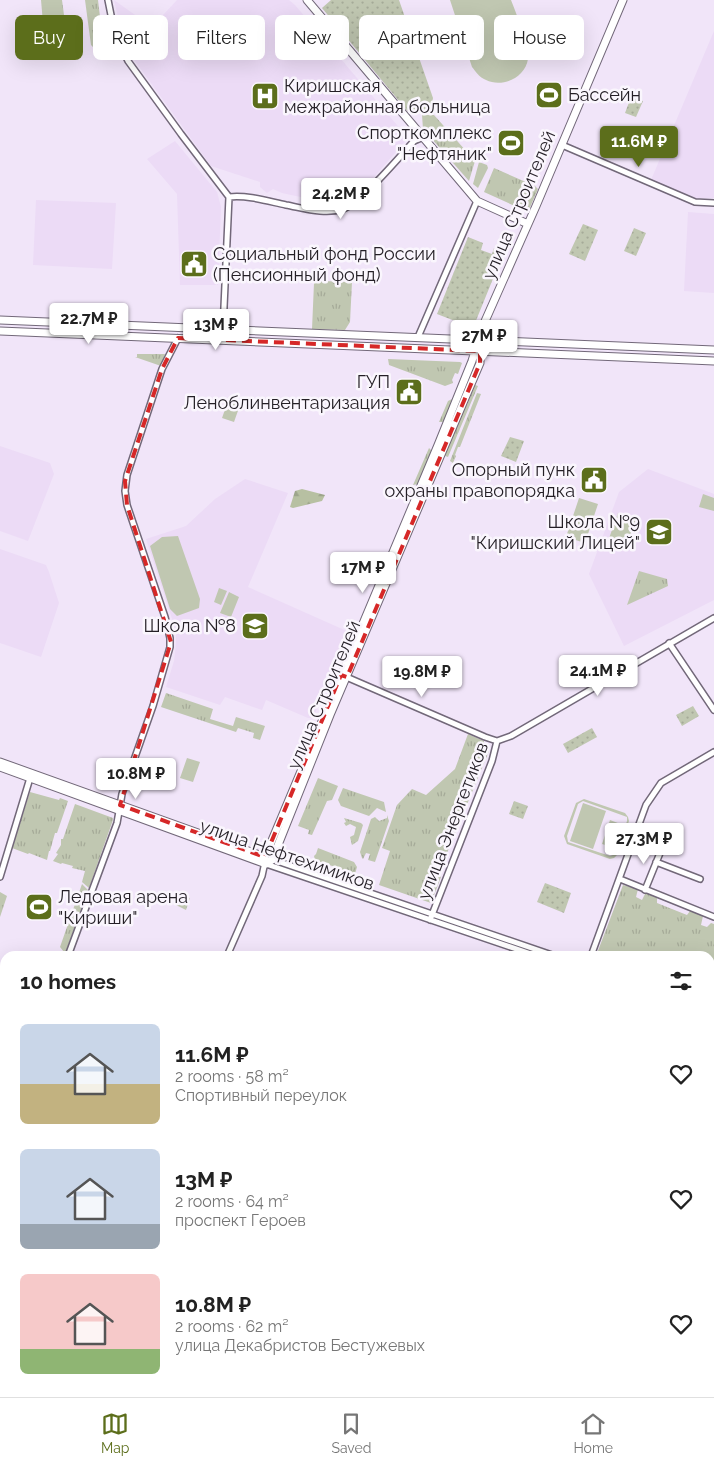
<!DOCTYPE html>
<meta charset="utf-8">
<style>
:root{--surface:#fff;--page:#f6f6f6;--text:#222;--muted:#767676;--line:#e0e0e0;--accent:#5c6e1b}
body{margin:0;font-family:Raleway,sans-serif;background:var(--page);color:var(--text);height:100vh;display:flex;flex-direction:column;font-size:19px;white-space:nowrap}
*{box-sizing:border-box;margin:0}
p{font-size:16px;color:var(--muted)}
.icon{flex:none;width:28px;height:28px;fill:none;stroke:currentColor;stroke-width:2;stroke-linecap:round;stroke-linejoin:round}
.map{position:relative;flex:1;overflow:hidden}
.side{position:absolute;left:0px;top:951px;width:715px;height:446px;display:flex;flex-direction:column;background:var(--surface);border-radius:15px 15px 0 0;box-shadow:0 5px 20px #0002}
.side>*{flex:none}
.banner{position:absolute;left:15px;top:15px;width:685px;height:45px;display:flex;gap:10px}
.price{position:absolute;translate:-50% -42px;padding:0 11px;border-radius:5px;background:#fff;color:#222;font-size:16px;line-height:32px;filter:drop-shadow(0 1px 2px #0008)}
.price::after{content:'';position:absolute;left:50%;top:30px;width:15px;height:11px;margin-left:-8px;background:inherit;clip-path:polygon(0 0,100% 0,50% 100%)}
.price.active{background:var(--accent);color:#fff}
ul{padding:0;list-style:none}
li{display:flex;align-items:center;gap:15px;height:125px;padding:0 20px}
li span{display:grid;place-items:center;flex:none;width:140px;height:100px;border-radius:8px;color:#555}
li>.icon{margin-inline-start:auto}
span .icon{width:60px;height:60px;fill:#fffc;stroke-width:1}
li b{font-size:21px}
h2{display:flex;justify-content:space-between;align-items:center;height:60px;padding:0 20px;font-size:21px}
.chip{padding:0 18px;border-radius:8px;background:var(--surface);box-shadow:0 5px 20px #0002;font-size:18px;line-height:45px}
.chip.active{background:var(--accent);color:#fff}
.dock{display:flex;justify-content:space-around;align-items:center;height:70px;border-top:1px solid var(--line);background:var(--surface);font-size:14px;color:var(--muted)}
.dock a{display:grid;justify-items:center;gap:2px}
.dock .active{color:var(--accent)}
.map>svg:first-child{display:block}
</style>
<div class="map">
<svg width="714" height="1397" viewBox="0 0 714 1397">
<defs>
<pattern id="grass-tufts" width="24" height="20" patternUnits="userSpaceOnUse" patternTransform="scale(1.25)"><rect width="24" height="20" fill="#c0c7b1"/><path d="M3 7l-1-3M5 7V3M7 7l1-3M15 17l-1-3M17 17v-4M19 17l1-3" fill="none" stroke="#a5aa98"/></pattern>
<pattern id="forest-firs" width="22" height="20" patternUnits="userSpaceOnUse" patternTransform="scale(1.25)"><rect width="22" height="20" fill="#b7c0a2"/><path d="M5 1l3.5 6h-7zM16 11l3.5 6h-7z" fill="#9da58b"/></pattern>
<pattern id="park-dots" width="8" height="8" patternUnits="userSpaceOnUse" patternTransform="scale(1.25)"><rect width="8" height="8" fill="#c0c7b1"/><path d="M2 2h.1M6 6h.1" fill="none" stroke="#a5aa98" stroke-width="1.8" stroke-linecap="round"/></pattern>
</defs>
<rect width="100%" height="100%" fill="#f1e5f9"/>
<path fill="#ecdbf6" d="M114,0L152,27L177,0H289L295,5L408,138L355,199L342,206L282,193L273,189L267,193L260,187V182L211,166L129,53L124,43Z
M714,31V198H696L651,180Z
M175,141L217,192L221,207L218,285H180L177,194L147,159Z
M36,200L116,203L112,269L33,265Z
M688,212L714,214V293L684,291Z
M0,446L50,463L54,474L28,541L0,531Z
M648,469L714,494V600L624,646L589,574L619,492Z
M245,479L288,493L248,587L349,632L313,718H308L266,700L262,710L225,697L220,705L166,687L174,661L176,643V631L146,539L186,526L215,499Z
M0,549L46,565L49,572L59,603L41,657L0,643Z"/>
<path fill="url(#grass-tufts)" d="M41,0H62L66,30L38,33V25L43,23Z
M85,0H98L100,17L105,36L94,48L91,45Z
M422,115H434L475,161L469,181L423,129Z
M479,162L487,165L488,168L478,188L473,184Z
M494,168L535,186L538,189L528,212L484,192Z
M322,281L352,282L350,322L345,330L312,329L314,283Z
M137,354H165L161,366L135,357H137Z
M388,359L460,362L462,363L458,374L455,373L452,380L453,383L445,386L389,365Z
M475,385L478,386L448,457L445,456L444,454L462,408L467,405Z
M477,393L481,394L460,447H458L455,455L456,456L453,463L450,461Z
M452,399L445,422H439L448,401Z
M429,448L433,452L418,484L413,485Z
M639,571L667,579L668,586L627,605Z
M166,693L213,709L210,719L233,726L236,717L265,726L260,740L253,738L254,733L238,728L236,732L161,707Z
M468,734L484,741V743L488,746L489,751L438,875L441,877L431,903L379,885L390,851L382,848L397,805L412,789L426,795L455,769Z
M318,778L338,786L332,800L327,801L312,835L308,834L309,830L298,826Z
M343,788L384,802L386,812L377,808L369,816L341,806L338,800Z
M30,792L59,800L60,798L68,801L57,833H55L50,851H49L47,860L29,853L28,854L12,848Z
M75,804L113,818V820L89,888L82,882L85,871L72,868L73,866L62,863L61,864L53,861L58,854L56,853L61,845V839H63Z
M387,815L389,821L375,862L368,860L370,854L366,853L363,859L362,858L360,852L371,819L375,817L379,821L387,818Z
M344,818L361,823L363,825L358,841L352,845L350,837L354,835L356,827L350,824L346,826L344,823L346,822Z
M318,848L354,862L357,867L355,874L315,860L314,856L316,854Z
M293,857L353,878L347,881L292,861Z
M82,884L88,890L66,951L64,952L60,947Z
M623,885L638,889L636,897L642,900L646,892L657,896V903L687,915L690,911L703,916L701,925L707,927L711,923L714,924V1017L710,1015V956H596Z
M0,892L7,896L0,917Z"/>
<path fill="url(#forest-firs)" d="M302,489L325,495L322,501L293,508L290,507L295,491Z
M464,1393L599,1392V1397H461Z"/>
<path fill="url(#park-dots)" d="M331,0H399L433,98L430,114L408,112L322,8Z
M631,97L643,101L636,117L625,113Z
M583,224L598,230L585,261L569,254Z
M634,228L646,233L636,256L624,251Z
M468,237L483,243L481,250L492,254L494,248L501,259L473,328L437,314Z
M510,437L524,441L516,462L501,456Z
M693,706L699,716L682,726L676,715Z
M592,728L597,737L568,753L563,744Z
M514,801L528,806L523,819L509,814Z
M545,883L571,893L564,913L537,902Z
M182,896L190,898L186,910L176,905Z"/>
<path fill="#c0c7b1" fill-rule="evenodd" d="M450,0H511C516,13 530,47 528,59C525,78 502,88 486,80C479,77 476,72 472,67Z
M228,401L240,405L234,422L222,418Z
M703,494L714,498V511L699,507Z
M579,498L598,504L585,543L566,537Z
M618,513L636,519L625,550L607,544Z
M178,536L200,599L199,608L177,616L170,609L150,546L162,537Z
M219,588L227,591L221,605L214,602Z
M229,592L239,597L231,617L220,613Z
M187,758L200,762L193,782L180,778Z
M584,799L625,813L628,817L629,821L617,855L614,858L610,859L567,844L564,836L576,803ZM583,801L627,817V821L616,854L610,856L568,842L567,836L578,804Z
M583,803L606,811L593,849L570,841Z
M610,820L623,825L615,848L602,844Z"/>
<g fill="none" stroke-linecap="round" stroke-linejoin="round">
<path stroke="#91997d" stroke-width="2" d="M710,1212L714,1216
M0,1225L5,1223"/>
<g stroke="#726879" stroke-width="8">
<path id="street" d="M108,0L114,30L121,47L128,61L181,134L229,197L223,329
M562,145L695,202L714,203
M229,197C248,195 267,201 286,205C303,208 325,215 343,209C360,204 400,156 414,141L423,137
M418,337L477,201
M669,643L714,710
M344,676L485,737L497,741
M271,859L555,956
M656,862L700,879
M266,864L537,956
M0,877L30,778
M620,879L714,917
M645,890L662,848
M430,920L492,761L497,741L511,736L714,618
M68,956L117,823L122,794L153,706L170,647V638L165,617L127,505L125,491L127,475L162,369L178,338
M227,956L262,876L265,862
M591,956L646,805L661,783L714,752
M0,972L5,974"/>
</g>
<g stroke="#726879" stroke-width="9">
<path id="secondary" d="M307,0L477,201L528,224
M0,320L714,350
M0,331L714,361
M0,762L265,857L438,445L472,361L482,328L536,206L623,0
M0,767L266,864L272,860L330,715L480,363V342"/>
</g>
<use href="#street" stroke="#fff" stroke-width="5"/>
<use href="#secondary" stroke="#fff" stroke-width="7"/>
</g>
<path fill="none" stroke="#d62828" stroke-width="4" stroke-dasharray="10 6" stroke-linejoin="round" d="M178,338L480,351V363L347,677L341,675L265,857L120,805L171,642L127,505L125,481L162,369Z"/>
<defs>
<g id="stadium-square" transform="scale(1.4375)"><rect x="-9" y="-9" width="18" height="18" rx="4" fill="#5c6e1b" stroke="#faf6fd"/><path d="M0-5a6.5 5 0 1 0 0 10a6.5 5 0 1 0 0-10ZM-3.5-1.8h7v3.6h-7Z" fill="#fff"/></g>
<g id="hospital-square" transform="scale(1.4375)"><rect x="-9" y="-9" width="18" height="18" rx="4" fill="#5c6e1b" stroke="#faf6fd"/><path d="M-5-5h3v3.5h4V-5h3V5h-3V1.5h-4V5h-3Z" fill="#fff"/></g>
<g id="civic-square" transform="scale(1.4375)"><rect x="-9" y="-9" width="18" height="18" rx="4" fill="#5c6e1b" stroke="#faf6fd"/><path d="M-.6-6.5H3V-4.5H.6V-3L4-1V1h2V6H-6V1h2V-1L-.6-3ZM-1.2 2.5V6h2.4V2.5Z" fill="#fff"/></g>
<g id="school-square" transform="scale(1.4375)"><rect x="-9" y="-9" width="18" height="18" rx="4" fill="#5c6e1b" stroke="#faf6fd"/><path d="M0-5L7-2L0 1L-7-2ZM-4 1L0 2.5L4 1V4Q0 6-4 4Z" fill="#fff"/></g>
</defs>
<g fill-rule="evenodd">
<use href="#stadium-square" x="549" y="95"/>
<use href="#hospital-square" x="265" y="96"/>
<use href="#stadium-square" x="511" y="143"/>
<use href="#civic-square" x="194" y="264"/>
<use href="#civic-square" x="409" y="392"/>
<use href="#civic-square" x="594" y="480"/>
<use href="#school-square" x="659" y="532"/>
<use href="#school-square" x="255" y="626"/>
<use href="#stadium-square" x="39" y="907"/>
</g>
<g text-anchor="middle" stroke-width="5" stroke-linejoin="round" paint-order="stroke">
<g font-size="18" fill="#241f26" stroke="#faf6fd" text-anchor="end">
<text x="284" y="92" text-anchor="start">Киришская<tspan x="284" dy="21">межрайонная больница</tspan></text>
<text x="568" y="101" text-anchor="start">Бассейн</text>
<text x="492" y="139">Спорткомплекс<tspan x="492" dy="21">"Нефтяник"</tspan></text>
<text x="213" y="260" text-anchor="start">Социальный фонд России<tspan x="213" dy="21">(Пенсионный фонд)</tspan></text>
<text x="390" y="388">ГУП<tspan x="390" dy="21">Леноблинвентаризация</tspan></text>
<text x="575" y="476">Опорный пунк<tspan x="575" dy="21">охраны правопорядка</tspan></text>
<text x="640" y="528">Школа №9<tspan x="640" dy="21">"Киришский Лицей"</tspan></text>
<text x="236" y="632">Школа №8</text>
<text x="58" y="903" text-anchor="start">Ледовая арена<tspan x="58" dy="21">"Кириши"</tspan></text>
</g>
<g font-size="18" fill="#241f26" stroke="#faf6fd">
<text transform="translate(519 205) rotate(-67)" y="6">улица Строителей</text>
<text transform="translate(324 695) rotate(-67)" y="6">улица Строителей</text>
<text transform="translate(453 821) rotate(-69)" y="6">улица Энергетиков</text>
<text transform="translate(287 855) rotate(19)" y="6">улица Нефтехимиков</text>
</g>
</g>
</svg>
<b class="price active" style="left:639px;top:168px">11.6M ₽</b>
<b class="price" style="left:341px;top:220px">24.2M ₽</b>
<b class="price" style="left:89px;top:345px">22.7M ₽</b>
<b class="price" style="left:216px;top:351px">13M ₽</b>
<b class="price" style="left:484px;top:362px">27M ₽</b>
<b class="price" style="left:363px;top:594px">17M ₽</b>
<b class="price" style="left:598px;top:697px">24.1M ₽</b>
<b class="price" style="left:422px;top:698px">19.8M ₽</b>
<b class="price" style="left:136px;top:800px">10.8M ₽</b>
<b class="price" style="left:644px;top:865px">27.3M ₽</b>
<div class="banner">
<a class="chip active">Buy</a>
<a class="chip">Rent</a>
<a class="chip">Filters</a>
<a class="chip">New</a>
<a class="chip">Apartment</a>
<a class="chip">House</a>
</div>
<section class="side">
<h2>10 homes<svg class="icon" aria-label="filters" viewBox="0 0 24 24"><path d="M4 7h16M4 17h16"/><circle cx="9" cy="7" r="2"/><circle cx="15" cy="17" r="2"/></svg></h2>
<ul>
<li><span style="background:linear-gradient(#c9d6e8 60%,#c2b280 0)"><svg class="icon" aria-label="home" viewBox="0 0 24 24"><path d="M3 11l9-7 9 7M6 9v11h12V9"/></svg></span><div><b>11.6M ₽</b><p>2 rooms · 58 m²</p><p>Спортивный переулок</p></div><svg class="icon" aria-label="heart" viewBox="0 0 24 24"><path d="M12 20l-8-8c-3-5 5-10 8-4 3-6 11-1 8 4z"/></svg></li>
<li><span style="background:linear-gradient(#c9d6e8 75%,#9aa5b1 0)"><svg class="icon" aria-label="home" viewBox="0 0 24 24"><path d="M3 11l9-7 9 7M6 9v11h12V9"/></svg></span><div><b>13M ₽</b><p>2 rooms · 64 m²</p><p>проспект Героев</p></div><svg class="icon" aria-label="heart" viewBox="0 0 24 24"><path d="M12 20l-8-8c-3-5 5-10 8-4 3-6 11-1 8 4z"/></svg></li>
<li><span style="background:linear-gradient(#f6c9c9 75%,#8fb573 0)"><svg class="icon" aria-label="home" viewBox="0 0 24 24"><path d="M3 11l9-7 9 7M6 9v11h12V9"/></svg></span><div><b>10.8M ₽</b><p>2 rooms · 62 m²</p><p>улица Декабристов Бестужевых</p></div><svg class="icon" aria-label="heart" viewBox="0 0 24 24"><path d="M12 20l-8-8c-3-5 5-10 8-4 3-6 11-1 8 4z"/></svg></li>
</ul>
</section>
</div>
<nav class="dock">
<a class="active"><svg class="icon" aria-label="map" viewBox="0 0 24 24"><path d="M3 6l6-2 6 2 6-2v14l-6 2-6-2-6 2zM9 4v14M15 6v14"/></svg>Map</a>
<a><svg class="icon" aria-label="saved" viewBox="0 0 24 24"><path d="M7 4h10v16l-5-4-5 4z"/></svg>Saved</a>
<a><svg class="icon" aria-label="home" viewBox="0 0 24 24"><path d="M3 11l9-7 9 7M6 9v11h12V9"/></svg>Home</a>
</nav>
